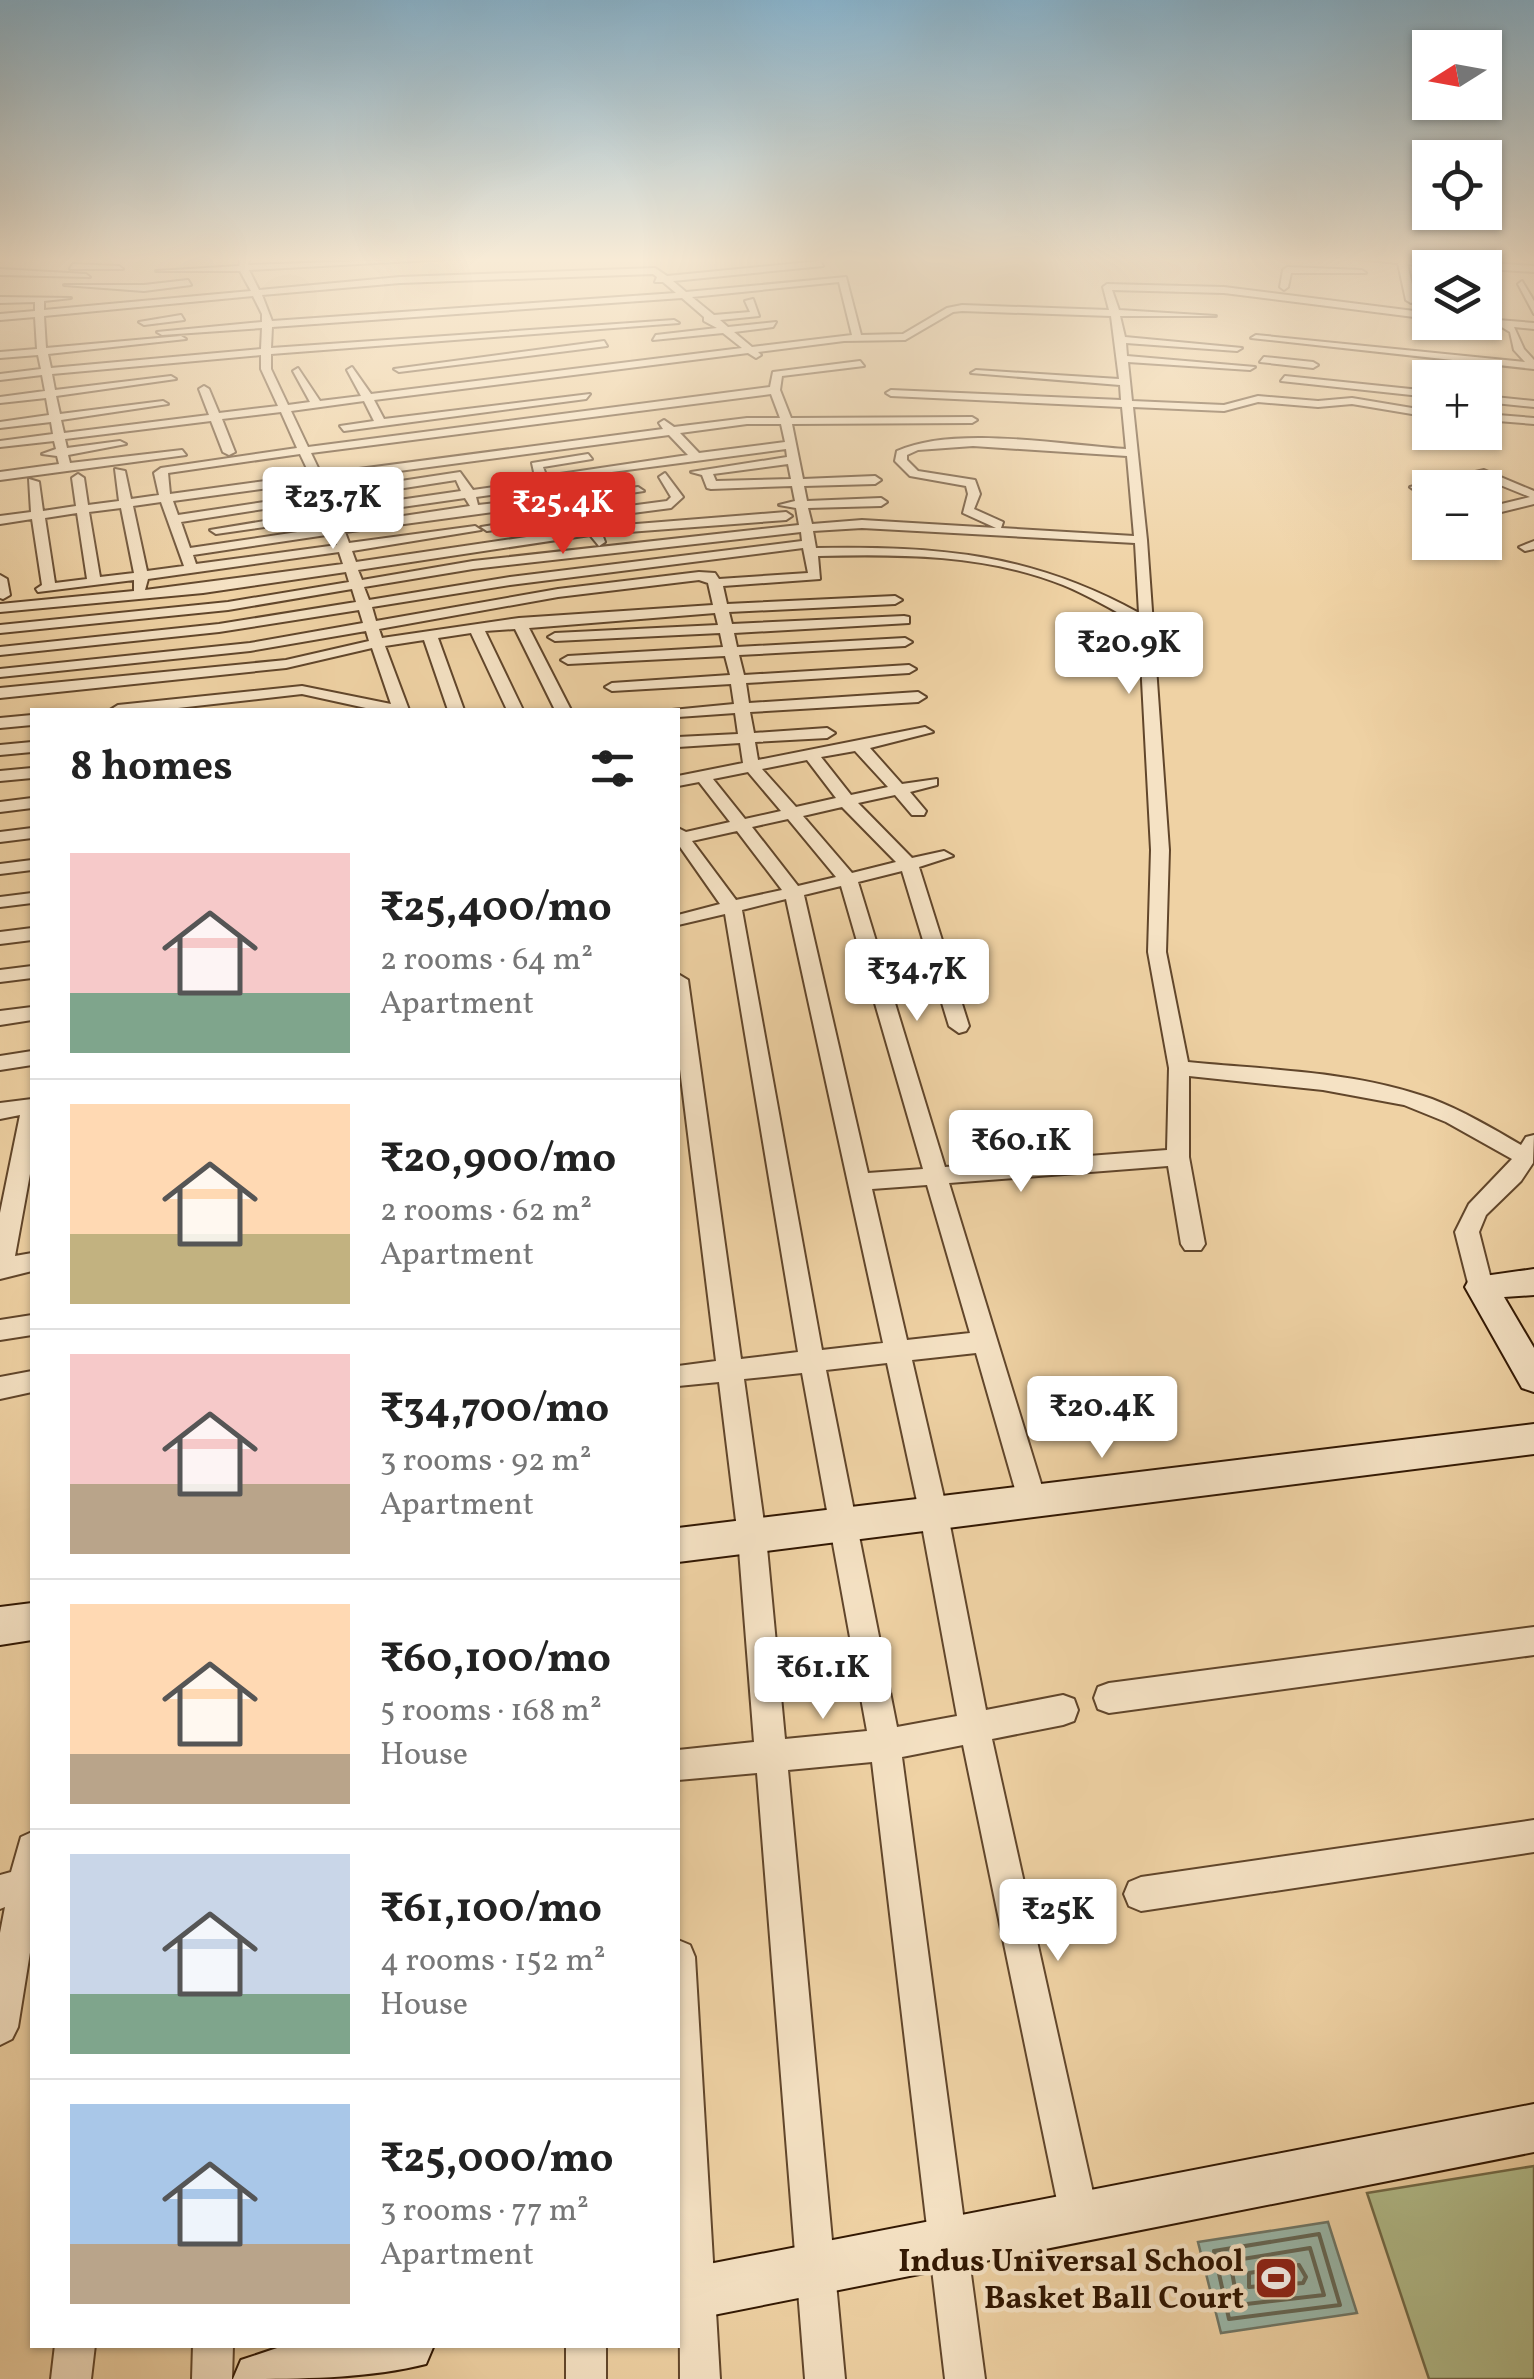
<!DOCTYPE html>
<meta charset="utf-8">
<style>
:root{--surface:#fff;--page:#f2f2f2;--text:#222;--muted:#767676;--line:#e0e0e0;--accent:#d93025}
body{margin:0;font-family:Vollkorn,serif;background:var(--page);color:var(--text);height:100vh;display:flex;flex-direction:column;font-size:38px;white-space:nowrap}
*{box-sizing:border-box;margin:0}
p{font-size:32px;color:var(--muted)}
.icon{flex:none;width:55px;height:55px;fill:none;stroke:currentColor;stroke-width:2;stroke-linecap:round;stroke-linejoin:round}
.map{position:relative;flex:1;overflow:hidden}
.side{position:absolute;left:30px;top:708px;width:650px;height:1640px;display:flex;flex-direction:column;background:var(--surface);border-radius:0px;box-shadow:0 2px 8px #0004}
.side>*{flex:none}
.needle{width:65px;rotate:259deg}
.buttons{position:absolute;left:1412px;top:30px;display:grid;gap:20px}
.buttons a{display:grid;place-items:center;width:90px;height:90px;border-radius:0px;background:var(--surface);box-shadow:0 2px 8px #0004;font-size:50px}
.price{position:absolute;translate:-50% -85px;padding:0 22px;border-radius:10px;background:#fff;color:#222;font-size:32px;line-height:65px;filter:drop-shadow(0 2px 5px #0008)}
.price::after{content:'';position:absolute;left:50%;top:60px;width:30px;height:22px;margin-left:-15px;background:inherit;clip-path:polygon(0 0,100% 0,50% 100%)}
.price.on{background:var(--accent);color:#fff}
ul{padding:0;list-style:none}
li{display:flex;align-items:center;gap:30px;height:250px;padding:0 40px}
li+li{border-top:2px solid var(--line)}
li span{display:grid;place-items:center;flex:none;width:280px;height:200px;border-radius:0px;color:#555}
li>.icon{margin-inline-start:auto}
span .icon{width:120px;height:120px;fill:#fffc;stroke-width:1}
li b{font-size:42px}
h2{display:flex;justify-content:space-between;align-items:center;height:120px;padding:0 40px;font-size:42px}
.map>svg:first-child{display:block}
</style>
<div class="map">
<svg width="1534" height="2379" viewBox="0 0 1534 2379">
<rect width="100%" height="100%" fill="#efd2a4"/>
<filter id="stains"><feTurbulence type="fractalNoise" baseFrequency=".002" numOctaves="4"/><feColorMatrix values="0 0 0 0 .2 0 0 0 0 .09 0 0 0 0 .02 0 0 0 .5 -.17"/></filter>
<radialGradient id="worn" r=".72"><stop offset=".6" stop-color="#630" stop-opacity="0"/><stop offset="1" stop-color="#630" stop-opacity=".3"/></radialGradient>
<path fill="#b2bd8b" stroke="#726a47" stroke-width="2.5" d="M1534,2166V2379H1429L1367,2193Z"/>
<path fill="#9ab7a9" stroke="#707767" stroke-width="2.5" d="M1328,2222L1357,2313L1221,2333L1198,2242Z"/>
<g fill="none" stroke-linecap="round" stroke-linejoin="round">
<path stroke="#666856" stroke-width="4" d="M1319,2234L1340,2305L1229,2319L1214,2251Z
M1310,2248L1324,2295L1238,2305L1230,2261Z
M1299,2265L1306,2277L1303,2283L1249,2287V2273Z"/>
<g stroke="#61462b" stroke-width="4">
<path id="street" d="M242,257H250L248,265L486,257L249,270L259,290L400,277L655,268L667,276L820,261L823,266L673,281L686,292L846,277L861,335L903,334L947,308L962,305L1109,310L1103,287L1107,284L1224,287L1430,313V319L1224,293L1112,290L1119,310L1216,316H1120L1125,337L1242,348L1237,351L1126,343L1127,356L1255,367L1250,370L1128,362L1132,401L1224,405L1258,396L1318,401L1352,398L1430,411V417L1352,404L1318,407L1258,402L1224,411L1133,407L1147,540L1169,850L1166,952L1188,1062C1269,1070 1355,1071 1432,1099C1463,1111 1492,1128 1521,1145L1526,1137L1534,1135L1533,1163L1521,1181L1486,1215L1479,1232L1493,1287L1489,1294H1473L1469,1287L1455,1232L1469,1204L1512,1159L1446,1122L1404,1105L1323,1090L1189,1076V1157L1205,1244L1201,1250H1185L1181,1244L1168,1166L949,1183L1047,1503L1043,1512L1033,1515L1023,1512L1019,1503L976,1353L912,1360L948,1515L986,1710L1063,1695L1074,1699L1078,1710L1074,1721L1063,1725L992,1739L1098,2215L1092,2228L1079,2234L1066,2228L1060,2215L963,1745L902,1757L985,2379H945L872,1762L788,1770L845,2379H805L757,1773L678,1780V1750L754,1742L738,1537L719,1382L678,1386V1366L716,1361L678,1053V974L688,980L741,1359L798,1352L725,914L678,925V915L720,904L678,844V828L686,832L730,822L699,782L678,786V776L743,763L740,743L678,747V737L738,734L735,713L678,717V710H672L734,704L731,684L612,691L605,687L612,683L730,675L725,656L568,664L561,660L568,656L723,647L720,633L555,641L548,637L555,633L718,625L715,613L529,628L571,710H555L515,629L485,631L523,710H507L471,633L438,638L464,710H448L424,640L385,646L409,710H375L302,694L160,710H110L118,705L302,686L391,704L372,648L286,668L0,698V688L286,660L369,641L366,631L250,651L0,677V669L250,643L363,623L359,610L219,632L0,655V647L219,624L356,602L352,589L228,610L0,633V625L228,602L349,582L346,572L203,593L0,612V604L134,591V580L38,592L36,589L42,585L32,519L0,524V516L31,512L29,479L39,482L43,511L76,506L72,478L78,474L84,478L88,505L119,501L115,469L125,471L131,499L159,495L154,473L161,468L297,448L281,412L222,419L235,452L229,455L223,452L211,421L65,439L67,448L120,441L126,444L68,455L70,463L182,450L186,455L0,480V472L59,464L57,456L42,454L56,449L54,441L0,447V441L53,434L51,422L0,428V422L49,415L46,398L0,403V397L45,391L42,375L0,380V374L41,369L38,355L0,358V352L37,349L35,317L0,320V314L35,311V302L0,303V297L71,298L44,301V310L251,291L240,271H156L239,266ZM653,274L657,277L655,282H663L676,293L272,321L262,295L400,283ZM839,282L852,335L752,347L734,332L773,327L776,322L728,327L720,320L759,316L753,299L745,301L750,312L714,315L692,297ZM253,296L262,314V322L157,332L162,335L262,328L261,349L51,368L48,354L186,339L181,336L46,348L44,316ZM682,298L704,317V321L717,328L656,335L653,340L723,333L742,348L371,394L352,367L347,370L361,396L320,401L298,368L293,371L310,402L288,405L271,369V354L679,323L674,320L271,348L272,327ZM962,311L1111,316L1119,379L976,370L971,373L1120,385L1121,400L891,390L886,393L891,396L1122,407L1126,449C1063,445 954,425 897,451L895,461L910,476L966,486L968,494L963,513L996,528L862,520L812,524L808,508L881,506L887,502L881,498L807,501L804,486L875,484L881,480L875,476L803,479L792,424L972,423L977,420L972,417L791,418L780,390L782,376L864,366L860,361L773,372L770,387L308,447L291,411L364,401L374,421L340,426L344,431L586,399L590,394L384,419L374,400L748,353L756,358L761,355L758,352L844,341L905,340L953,312ZM261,355V369L278,406L219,413L209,389L204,386L199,389L209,415L64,433L61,420L168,404L163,401L60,414L56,396L176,379L171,376L55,390L52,374ZM771,394L780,418H747L674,427L664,420L659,423L663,429L321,474L311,453ZM747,424H781L785,442L699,453L680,433ZM669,435L688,455L560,474L566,478L786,449L787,457L691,472L702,475L707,488L711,489L792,486L795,501L779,505L796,508L799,525L473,561L362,580L358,570L590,535L599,546L605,542L602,534L786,520L792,516L786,512L599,527L594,518L671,508L683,497L665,473L659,477L671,497L667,501L591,511L583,501L577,505L580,512L561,514L557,504L644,491L638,487L554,497L543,467L592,459L588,454L532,463L536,481L473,490L460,472L329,492L324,481ZM973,446L1127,456L1134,536L1001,528L1003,522L974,509L980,494L975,480L918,471L907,460V455L918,450ZM300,454L310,475L170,494L168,473ZM788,464L791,479L716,481L713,474ZM456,480L461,491L337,509L333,499ZM313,482L318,494L178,515L173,501ZM539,488L543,498L478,505L476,497ZM465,498L470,506L343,525L339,516ZM321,500L325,511L210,530L216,534L328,518L331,527L190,548L181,522ZM161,502L184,566L147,571L133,506ZM545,505L550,516L481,527L487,531L583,519L587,528L356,562L352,551L481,530L475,526L349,543L345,532ZM121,508L134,573L100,577L89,512ZM77,513L87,579L55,583L45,518ZM862,528L1135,543L1139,613C1030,553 938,546 816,548L813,531ZM801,532L802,541L510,577L369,600L364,587L473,569ZM333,534L337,545L196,564L193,555ZM803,548L808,573L719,579L715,573L699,572L558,589L376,621L372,607L510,585ZM339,552L343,564L145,590L148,579ZM818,556C899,554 986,554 1063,585C1090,596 1114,611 1139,624L1151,850L1148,952L1169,1068L1167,1150L945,1167L858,882L902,871L949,1026L959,1033L966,1031L969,1026L919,867L953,856L944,851L912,858L858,803L895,795L912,815H924L926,811L910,792L937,785V779L902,784L870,748L933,732L925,727L758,760L755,742L827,738L835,733L827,728L754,733L750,712L918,702L926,697L918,692L749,703L746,683L909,673L916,669L909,665L744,675L739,655L905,646L912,642L905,638L737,647L734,633L909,623V617L904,616L732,624L729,612L895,604L902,600L895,596L727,604L723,586L820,579ZM699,580L708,583L713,605L519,618L382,638L379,629L558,597ZM855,751L888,787L851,795L821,757ZM807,760L836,798L796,807L762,769ZM748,772L781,811L745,819L713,779ZM842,807L896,862L852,873L803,816ZM788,819L836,877L798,886L752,827ZM737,831L782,890L736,900L692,841ZM841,886L923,1169L868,1173L804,895ZM786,899L883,1343L822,1350L742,910ZM927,1185L970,1333L907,1340L872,1189ZM887,1363L920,1515L957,1716L897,1727L826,1370ZM802,1373L867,1731L785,1739L766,1537L744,1379Z
M1335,257H1405L1534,266V272L1407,264L1416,300L1411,303L1406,300L1398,263Z
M73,264L119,266L123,269H70Z
M1287,267L1362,270L1366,273H1291L1288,287L1284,290L1280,287L1283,270Z
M0,269L86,274L90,277L0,275Z
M188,280L191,285L144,291L64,285H144Z
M1522,281L1534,301V314L1518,284Z
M181,315L184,320L144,325L139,322Z
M1485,319L1534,323V329L1514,327L1524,349L1534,360V369L1251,338L1256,335L1525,362L1514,350L1510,332L1500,326L1482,324Z
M604,341L607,346L399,372L394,369Z
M1264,357L1313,362L1318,365L1313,368L1260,362Z
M1285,376L1430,391V397L1281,381Z
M1485,396L1534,401V407L1485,402Z
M1485,414L1534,418V424L1485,420Z
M1484,470L1534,491V504L1485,516V508L1530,497L1483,478L1416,491L1410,487Z
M1534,541V549L1525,551L1519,547Z
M0,575L7,579L10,595L3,599L0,598Z
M32,715V725L0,728V718Z
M32,742V752L0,755V745Z
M32,768V778L0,781V771Z
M32,798V808L0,812V802Z
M32,828V838L0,842V832Z
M32,860V870L0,874V864Z
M32,893V903L0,907V897Z
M32,928V940L0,944V932Z
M32,966V978L0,982V970Z
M32,1007V1020L0,1025V1011Z
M32,1051V1065L0,1070V1056Z
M32,1099V1163L15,1256L32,1253V1271L0,1279V1213L20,1115L0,1119V1103Z
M32,1315V1335L0,1340V1320Z
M32,1371V1392L0,1399V1377Z
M1534,1627V1655L1109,1713L1098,1709L1094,1698L1098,1687L1109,1683Z
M1534,1820V1852L1141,1911L1129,1906L1124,1894L1129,1882L1141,1877Z
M32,1832V1940L18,2027L12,2039L0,2045V1933L5,1907L0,1909V1875L11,1872L21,1837Z
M678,1940L690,1945L695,1957L720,2379H680Z
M55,2345H95L91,2379H51Z
M193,2345H233L232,2379H192Z
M566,2345H606V2379H566Z"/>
</g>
<g stroke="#321803" stroke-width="4">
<path id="secondary" d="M1534,1269V1295L1504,1297L1534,1348V1392L1522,1388L1465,1287L1470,1278Z
M1534,1424V1454L678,1562V1528Z
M32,1603V1640L0,1645V1607Z
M1534,2104V2152L678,2322V2270Z
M286,2345H434L426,2364C367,2379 296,2379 233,2379L241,2360Z"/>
</g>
<use href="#street" fill="#f5e2c4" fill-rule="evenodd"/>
<use href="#secondary" fill="#f5e2c4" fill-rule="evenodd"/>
</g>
<linearGradient id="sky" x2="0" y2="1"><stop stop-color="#89b5cf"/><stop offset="0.44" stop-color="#f8ebd6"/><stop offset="1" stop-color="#f8ebd6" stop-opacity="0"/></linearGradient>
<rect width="1534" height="590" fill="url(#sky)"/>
<defs>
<g id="stadium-square" transform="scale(2.25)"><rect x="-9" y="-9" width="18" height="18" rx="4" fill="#8f2418" stroke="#f5e2c4"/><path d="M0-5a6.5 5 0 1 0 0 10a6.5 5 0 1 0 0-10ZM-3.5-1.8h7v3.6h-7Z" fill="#fff"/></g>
</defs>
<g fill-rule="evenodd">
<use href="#stadium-square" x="1276" y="2278"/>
</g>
<g text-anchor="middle" stroke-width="9" stroke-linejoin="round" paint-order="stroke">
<g font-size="32" font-weight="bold" fill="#321803" stroke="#f5e2c4" text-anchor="end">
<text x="1244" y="2271">Indus Universal School<tspan x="1244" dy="37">Basket Ball Court</tspan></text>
</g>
</g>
<rect width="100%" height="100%" filter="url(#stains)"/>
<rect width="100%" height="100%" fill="url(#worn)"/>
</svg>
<div class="buttons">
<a><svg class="needle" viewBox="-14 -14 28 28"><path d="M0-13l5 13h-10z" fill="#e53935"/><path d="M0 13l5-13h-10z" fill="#767676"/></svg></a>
<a><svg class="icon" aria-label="locate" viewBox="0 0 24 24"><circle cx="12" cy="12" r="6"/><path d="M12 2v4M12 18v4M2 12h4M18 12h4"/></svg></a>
<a><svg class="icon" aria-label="layers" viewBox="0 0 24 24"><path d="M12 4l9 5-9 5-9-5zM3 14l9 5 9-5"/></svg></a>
<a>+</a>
<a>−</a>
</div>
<b class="price" style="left:333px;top:552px">₹23.7K</b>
<b class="price on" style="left:563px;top:557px">₹25.4K</b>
<b class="price" style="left:1129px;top:697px">₹20.9K</b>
<b class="price" style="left:917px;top:1024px">₹34.7K</b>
<b class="price" style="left:1021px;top:1195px">₹60.1K</b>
<b class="price" style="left:1102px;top:1461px">₹20.4K</b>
<b class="price" style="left:823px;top:1722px">₹61.1K</b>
<b class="price" style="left:1058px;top:1964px">₹25K</b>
<section class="side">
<h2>8 homes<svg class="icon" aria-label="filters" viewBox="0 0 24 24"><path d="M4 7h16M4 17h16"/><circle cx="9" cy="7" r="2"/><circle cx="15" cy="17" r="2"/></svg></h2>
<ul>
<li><span style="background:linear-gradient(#f6c9c9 70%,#7fa58c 0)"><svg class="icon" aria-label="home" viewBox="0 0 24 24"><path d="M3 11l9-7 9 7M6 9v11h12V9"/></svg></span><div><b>₹25,400/mo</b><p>2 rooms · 64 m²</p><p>Apartment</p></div></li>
<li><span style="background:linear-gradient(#ffd9b3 65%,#c2b280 0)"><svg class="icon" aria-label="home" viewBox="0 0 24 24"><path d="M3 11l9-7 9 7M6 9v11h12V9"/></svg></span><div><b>₹20,900/mo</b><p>2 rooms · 62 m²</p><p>Apartment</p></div></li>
<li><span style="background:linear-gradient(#f6c9c9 65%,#b9a48a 0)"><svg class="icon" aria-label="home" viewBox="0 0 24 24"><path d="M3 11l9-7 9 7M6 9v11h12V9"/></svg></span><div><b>₹34,700/mo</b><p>3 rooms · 92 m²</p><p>Apartment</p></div></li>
<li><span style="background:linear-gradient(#ffd9b3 75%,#b9a48a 0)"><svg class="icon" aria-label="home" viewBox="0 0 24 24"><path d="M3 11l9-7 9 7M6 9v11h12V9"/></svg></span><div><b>₹60,100/mo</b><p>5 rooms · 168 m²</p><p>House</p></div></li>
<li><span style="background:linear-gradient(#c9d6e8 70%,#7fa58c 0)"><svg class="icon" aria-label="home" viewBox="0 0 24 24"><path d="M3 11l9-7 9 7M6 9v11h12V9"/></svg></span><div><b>₹61,100/mo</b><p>4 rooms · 152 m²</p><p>House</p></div></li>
<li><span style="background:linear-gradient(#a9c7e8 70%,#b9a48a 0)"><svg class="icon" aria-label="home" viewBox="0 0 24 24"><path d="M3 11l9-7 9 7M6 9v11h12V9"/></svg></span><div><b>₹25,000/mo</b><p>3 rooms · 77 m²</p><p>Apartment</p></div></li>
</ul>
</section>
</div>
